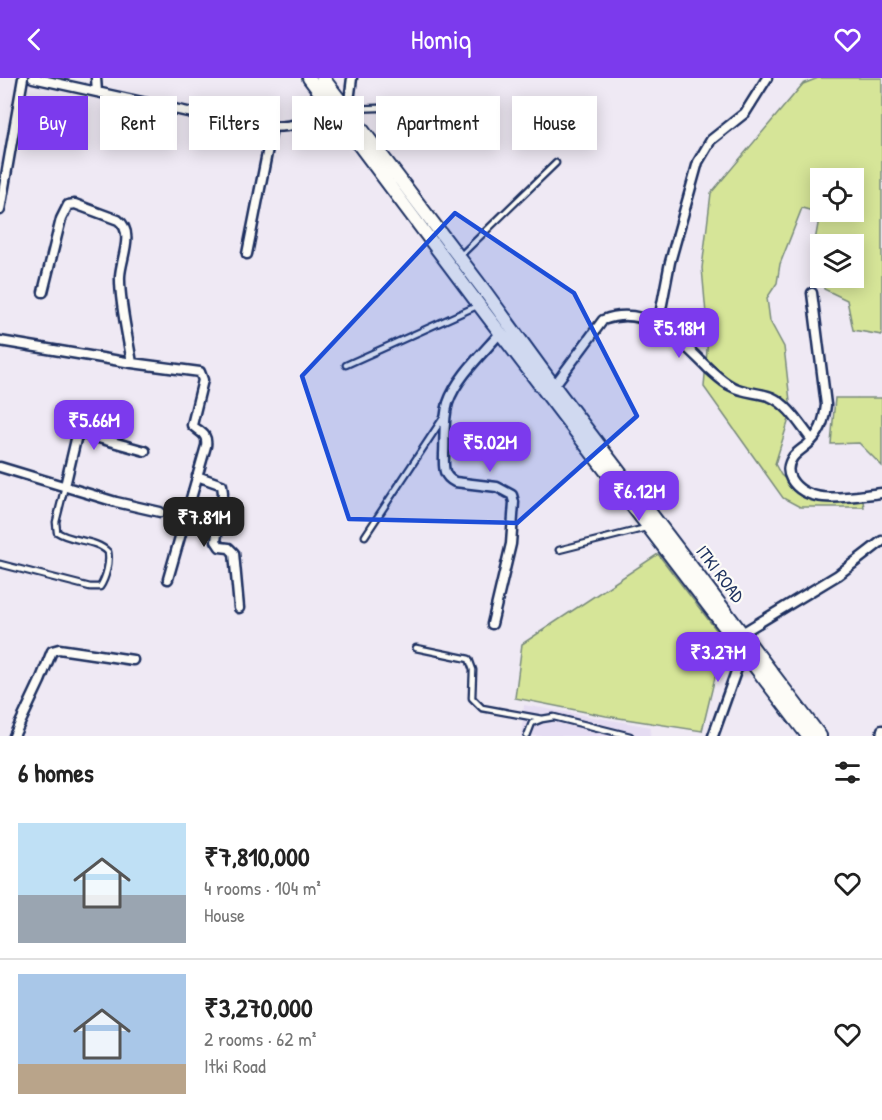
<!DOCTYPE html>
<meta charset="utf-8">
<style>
:root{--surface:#fff;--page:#f6f6f6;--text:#222;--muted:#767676;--line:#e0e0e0;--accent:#7c3aed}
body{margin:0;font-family:"Patrick Hand",sans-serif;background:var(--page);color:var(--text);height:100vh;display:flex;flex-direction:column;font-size:22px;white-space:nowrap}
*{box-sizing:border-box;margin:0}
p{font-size:20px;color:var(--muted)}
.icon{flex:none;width:33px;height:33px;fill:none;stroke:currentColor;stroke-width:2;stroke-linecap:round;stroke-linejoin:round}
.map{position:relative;height:658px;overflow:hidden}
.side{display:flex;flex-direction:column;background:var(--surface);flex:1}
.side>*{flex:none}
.hud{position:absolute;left:18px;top:18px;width:846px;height:54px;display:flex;gap:12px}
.buttons{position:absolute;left:810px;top:90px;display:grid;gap:12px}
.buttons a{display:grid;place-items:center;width:54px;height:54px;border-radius:0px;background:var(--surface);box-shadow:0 3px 15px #0003;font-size:30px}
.price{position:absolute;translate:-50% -51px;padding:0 14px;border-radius:12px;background:var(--accent);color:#fff;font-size:20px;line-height:39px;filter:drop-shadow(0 2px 3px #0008)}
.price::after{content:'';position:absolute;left:50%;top:36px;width:18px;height:14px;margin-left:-9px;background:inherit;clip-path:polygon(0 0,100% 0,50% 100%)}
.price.active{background:#222;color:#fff}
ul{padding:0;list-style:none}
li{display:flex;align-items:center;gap:18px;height:150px;padding:0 18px}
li+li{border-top:2px solid var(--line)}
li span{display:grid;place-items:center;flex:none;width:168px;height:120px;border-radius:0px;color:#555}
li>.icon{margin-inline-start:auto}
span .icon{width:72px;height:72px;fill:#fffc;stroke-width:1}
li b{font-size:26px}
h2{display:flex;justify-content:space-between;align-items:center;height:72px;padding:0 18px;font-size:26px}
.tag{padding:0 21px;border-radius:0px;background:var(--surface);box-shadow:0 3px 15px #0003;font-size:21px;line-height:54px}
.tag.active{background:var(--accent);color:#fff}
header{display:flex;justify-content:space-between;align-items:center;height:78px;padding:0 18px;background:var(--accent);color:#fff;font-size:27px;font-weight:600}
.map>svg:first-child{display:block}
</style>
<header><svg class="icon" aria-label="back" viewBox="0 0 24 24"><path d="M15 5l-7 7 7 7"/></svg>Homiq<svg class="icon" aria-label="heart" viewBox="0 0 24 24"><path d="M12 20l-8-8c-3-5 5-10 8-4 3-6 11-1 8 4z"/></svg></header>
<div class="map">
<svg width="882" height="658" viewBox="0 0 882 658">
<rect width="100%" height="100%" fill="#efe9f4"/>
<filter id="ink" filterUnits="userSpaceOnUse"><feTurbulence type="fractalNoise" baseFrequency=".0167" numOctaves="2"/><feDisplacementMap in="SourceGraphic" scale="12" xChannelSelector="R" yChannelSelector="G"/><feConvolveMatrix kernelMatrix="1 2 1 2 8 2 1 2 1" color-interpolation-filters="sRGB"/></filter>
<g filter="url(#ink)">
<path fill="#e5dcf2" d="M524,627L651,649L650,658H521Z"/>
<path fill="#d6e598" stroke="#788a7b" stroke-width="1.5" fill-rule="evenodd" d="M818,0H882V257L853,252L847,222L824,211L823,200H854V166H820V174L815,163L820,135L802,130L780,186L777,205L767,220L770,243L784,269L790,323V338L775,386L781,397L801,415L862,418L864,429H800L783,420L704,309L708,259L702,190L711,115L803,6ZM820,100H854V134H820Z
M835,320H882V388L859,365L831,366Z
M658,476L724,562L702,653L606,638L515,620L522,566Z"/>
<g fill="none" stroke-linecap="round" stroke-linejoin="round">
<g stroke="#1b2f5e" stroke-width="9">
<path id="service" d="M348,31L437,28
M459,179L556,85
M346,287L477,228
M365,458L443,340
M559,472L646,450
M0,486L90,509H100C106,500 110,484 108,474C96,461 72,464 57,454L56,444L65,408
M416,570L469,581L473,592L472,620L482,630L542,641
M527,658L532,645L542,641L554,639L630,658"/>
</g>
<g stroke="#1b2f5e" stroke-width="13">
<path id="minor" d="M33,0L238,45C280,53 298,49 336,31
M96,0L97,14
M349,35L348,31L352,0
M0,132L23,0
M247,176L272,50
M43,214L61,141L68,127L75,126L118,142C135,154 121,180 120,198C119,222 128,260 132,285
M812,215L826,327C824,344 820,356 807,367C802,371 796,375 793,379C788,386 787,394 791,401C808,430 855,417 882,415
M658,247L670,184L698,84L711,62L745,35L767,0
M0,263L132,285L200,294L203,302L192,347C200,355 208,355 206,368L168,501
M554,308L603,242C648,225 680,263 709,291C716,297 723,304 731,308C743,315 758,314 771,319C789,327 800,347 812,362
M0,389L116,424L160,434
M197,398L222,407L223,415L216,463L220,469L229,470L234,475L239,530
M65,408L77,357L84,356L145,373
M492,546L511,466L514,424L512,417L497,409L455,404C442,398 444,388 444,376C445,360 443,341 448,325C456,300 484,274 501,254
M742,555L838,497L882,463
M14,658L40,603L52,573L59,571L133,582
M713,658L744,571
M881,658L882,652"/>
</g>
<g stroke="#1b2f5e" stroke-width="16">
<path id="secondary" d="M309,0L479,227L808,658
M323,0L484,212L554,308L820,658"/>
</g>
<use href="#service" stroke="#fdfcf7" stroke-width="4.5"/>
<use href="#minor" stroke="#fdfcf7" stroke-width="8"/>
<use href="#secondary" stroke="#fdfcf7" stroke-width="12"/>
</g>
</g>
<path fill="#1d4ed8" fill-opacity="0.2" stroke="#1d4ed8" stroke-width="4.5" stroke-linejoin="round" d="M455,135L574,215L637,338L517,445L349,441L302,298Z"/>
<g text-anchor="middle" stroke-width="4.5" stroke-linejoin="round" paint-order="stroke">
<g font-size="18" fill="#1b2f5e" stroke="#fdfcf7">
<text transform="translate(720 496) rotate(53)" y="6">ITKI ROAD</text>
</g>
</g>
</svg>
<div class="buttons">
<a><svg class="icon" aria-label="locate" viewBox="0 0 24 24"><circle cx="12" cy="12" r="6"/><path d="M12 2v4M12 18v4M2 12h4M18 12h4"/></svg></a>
<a><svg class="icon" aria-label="layers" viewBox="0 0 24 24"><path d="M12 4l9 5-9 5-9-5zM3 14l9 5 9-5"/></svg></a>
</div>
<b class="price" style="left:679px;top:281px">₹5.18M</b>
<b class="price" style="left:94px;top:373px">₹5.66M</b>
<b class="price" style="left:490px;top:395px">₹5.02M</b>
<b class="price" style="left:639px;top:444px">₹6.12M</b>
<b class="price active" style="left:204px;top:470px">₹7.81M</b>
<b class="price" style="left:718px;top:605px">₹3.27M</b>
<div class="hud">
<a class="tag active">Buy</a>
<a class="tag">Rent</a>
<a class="tag">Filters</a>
<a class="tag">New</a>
<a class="tag">Apartment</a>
<a class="tag">House</a>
</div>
</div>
<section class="side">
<h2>6 homes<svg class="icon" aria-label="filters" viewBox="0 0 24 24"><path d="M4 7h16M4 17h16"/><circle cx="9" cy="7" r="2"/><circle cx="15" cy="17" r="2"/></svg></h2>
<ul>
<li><span style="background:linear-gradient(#bfe0f5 60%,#9aa5b1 0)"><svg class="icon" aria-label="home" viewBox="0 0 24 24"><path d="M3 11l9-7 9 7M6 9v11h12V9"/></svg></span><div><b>₹7,810,000</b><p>4 rooms · 104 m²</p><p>House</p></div><svg class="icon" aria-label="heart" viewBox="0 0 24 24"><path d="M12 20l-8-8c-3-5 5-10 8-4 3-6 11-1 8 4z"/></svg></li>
<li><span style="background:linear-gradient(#a9c7e8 75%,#b9a48a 0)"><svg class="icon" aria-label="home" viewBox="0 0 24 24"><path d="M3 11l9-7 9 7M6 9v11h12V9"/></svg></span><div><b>₹3,270,000</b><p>2 rooms · 62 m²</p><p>Itki Road</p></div><svg class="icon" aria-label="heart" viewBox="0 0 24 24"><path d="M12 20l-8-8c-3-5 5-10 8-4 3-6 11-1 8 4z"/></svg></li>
</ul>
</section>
